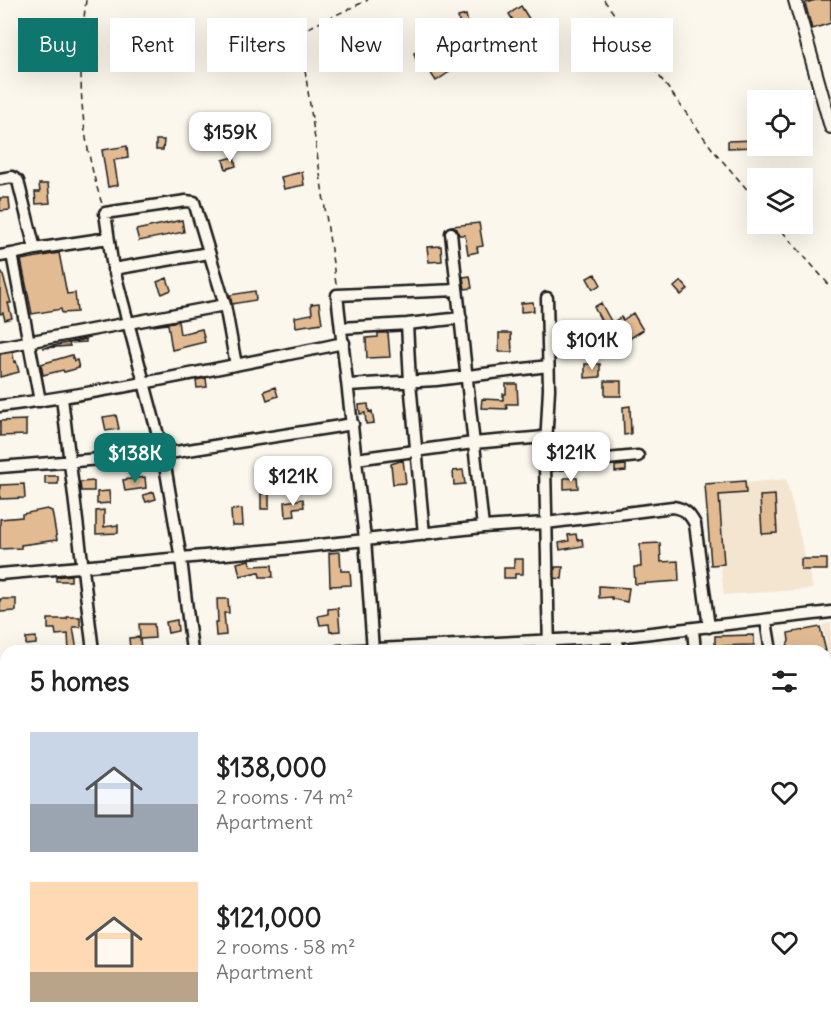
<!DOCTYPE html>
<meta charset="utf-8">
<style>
:root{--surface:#fff;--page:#f2f2f2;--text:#222;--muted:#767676;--accent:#0f766e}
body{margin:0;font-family:Delius,sans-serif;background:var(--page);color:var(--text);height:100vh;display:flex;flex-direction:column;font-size:22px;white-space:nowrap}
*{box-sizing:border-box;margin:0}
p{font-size:20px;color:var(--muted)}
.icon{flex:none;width:33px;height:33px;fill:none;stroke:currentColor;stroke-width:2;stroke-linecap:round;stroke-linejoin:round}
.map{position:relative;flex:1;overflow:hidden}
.sheet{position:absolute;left:0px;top:645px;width:831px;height:386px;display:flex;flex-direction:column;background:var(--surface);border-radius:18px 18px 0 0;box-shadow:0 6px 24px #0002}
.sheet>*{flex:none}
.guide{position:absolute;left:18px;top:18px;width:795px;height:54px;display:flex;gap:12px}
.buttons{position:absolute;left:747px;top:90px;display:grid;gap:12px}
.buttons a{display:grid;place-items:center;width:66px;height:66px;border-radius:0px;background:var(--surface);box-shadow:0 6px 24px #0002;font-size:30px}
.price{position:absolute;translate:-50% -51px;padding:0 14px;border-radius:12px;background:#fff;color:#222;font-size:20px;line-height:39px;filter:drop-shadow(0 2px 3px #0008)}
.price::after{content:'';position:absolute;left:50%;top:36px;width:18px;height:14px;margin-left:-9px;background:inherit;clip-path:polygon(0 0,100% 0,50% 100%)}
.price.selected{background:var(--accent);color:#fff}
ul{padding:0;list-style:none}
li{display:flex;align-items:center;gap:18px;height:150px;padding:0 30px}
li span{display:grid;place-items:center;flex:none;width:168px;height:120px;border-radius:0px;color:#555}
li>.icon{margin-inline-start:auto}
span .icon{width:72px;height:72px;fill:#fffc;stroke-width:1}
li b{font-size:26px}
h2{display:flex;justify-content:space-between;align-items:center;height:72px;padding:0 30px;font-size:26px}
.pill{padding:0 21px;border-radius:0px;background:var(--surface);box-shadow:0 6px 24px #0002;font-size:21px;line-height:54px}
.pill.selected{background:var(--accent);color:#fff}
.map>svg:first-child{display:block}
</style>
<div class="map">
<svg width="831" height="1030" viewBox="0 0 831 1030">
<rect width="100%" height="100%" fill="#fbf7ec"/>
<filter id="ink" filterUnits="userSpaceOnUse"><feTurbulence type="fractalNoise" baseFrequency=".0167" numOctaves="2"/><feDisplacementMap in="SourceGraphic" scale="12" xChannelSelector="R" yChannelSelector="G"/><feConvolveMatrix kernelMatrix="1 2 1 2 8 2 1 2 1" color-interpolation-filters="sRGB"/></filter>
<g filter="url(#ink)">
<path fill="#f4e5d1" d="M786,479L813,589L724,595L711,486Z
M831,623V661L822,625Z"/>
<path fill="#e2bb93" stroke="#1c1c1c" stroke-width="1.5" d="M816,0H831V23L812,29L805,3Z
M521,6L531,22L519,30L509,14Z
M466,15L470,32L472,31L481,48L467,55L468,58L449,67L451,69L448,73L436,81L428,69L451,54L442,34L460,26L458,17Z
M423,50L427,60L417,63L414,53Z
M156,140H164L163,150H156Z
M756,140V147L728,148V141Z
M127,146L128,158L114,160L118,185L108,187L102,150Z
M234,157L236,166L226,169L223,160Z
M302,172L304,185L284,189L281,177Z
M39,184H48L50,203L36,204L35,192H40Z
M0,198H9L10,210L0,211Z
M182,220L184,232L139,241L136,230Z
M479,223L483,246L477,247L478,252L468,254L465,235H459L457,229L452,226Z
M441,246L442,261L429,262L427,247Z
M59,253L67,294L75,293L77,312L62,313L61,309L32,314L21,260Z
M0,272H2L11,303H8L12,318L5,320L3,313L0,314Z
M595,274L601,285L593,289L587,278Z
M470,276L472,288L465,289L463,277Z
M167,278L171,290L162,294L157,282Z
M681,281L688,289L681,295L674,287Z
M255,291L256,300L232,304L230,295Z
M533,302L534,311L521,312V303Z
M319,303L322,323L296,327L295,317L312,314L311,304Z
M601,303L612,323L621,317L623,320L633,313L643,330L626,341L620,330L600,344L593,334L604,326L594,307Z
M178,321L180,334L202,329L205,342L172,350L168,324L153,326Z
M378,333H388L390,357L367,358L366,338L378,337Z
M499,333H511L512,352H499Z
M86,339V342L69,343L70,346L43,348Z
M13,352L14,362L16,361L19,372L0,377V354Z
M72,355L74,361L77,360L79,368L64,372L63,370L43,375L41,364Z
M585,364H600V377L585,378Z
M206,378L207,387L197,388L196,380Z
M605,381H621V396H605Z
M506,384H517L518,404H506L507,409L481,408L482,399L503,400V394H506Z
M275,387L278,396L267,400L264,391Z
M368,404L369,412L372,411L374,423L366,424L365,413L360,414L359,405Z
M630,406L631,434L624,435L623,407Z
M116,415L119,429L106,431L103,417Z
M26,420V435L0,436V421Z
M403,460L406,483L393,484L391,464Z
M626,465V471L615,472V466Z
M463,470L465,484L454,485L453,471Z
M45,476H58V484H45Z
M145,477L146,488L125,491L123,480Z
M564,478H577L578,488L564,489Z
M94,481V491H81L80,482Z
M745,481L746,493L719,495L724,564L711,565L705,484Z
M24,484L25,498L0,499V485Z
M109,491L110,503L97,504V492Z
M154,492L156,499L146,502L143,495Z
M269,493V509H261V494Z
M775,495L777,533L762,534L760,496Z
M303,499L304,507L294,508L295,516L286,517L285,502Z
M47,509L52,511L57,540L21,545V548L0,549V519L22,517V514Z
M242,509L243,526H232L231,510Z
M104,510V527L118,525V533L96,534V511Z
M576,534L577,540L582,539L583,546L560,550L559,543L569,541L568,535Z
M660,543L661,562L678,561L679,581L635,584L634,567H641L640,544Z
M340,552L341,571H350L351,585L330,586L329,553Z
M514,559H523V574H515V578H504V568H514Z
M801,559H827V570H801Z
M249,560L251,566L272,565L273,577H260L259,572L240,576L237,563Z
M555,567H563L562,579L555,578Z
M71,575V581H56V577Z
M599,586L629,588L627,602L612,599V597L599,598Z
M0,599H16V611L0,612Z
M217,599H228L229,613H224L226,635L216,636L215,622H218Z
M338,608L340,631L330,632L329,624L320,625L318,616L328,614V609Z
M67,617H80V627H73L77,651H69L68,634L56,635L55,629H48V619H67Z
M177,620L178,631L168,633L166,622Z
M139,624H154L155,638L140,639L141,648L130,649L129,638L140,637Z
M820,627L826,651H785L789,641L788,633Z
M754,635V645L715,646V636Z
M36,637V644L26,645V638Z"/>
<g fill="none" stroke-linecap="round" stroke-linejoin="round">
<g stroke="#1c1c1c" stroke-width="15">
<path id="minor" d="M0,179L12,177L18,181L35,249L108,238
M451,233L483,527
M12,254L35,249
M0,256L12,254L40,401
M113,269L209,253
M547,298L549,389L545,465L549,651
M407,324L410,382L424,534
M341,328L407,324L461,318
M0,347L225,305
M348,385L436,380L548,366
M62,398L93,651
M0,406C115,391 229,366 344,343
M356,459L473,443L545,437
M545,465L638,456
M0,467L163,454L353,424
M0,574L283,549L483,527L546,523L673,507C685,509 689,513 695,524L709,627
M766,621L771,651
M693,630L695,651
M617,637V651
M192,651L181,559L163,454L112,262L105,213L186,201L194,202L225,305L236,365
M338,651L617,637L831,612
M373,651L365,539L337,295L457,290
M0,678L6,677
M0,783H6
M825,889L831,888
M0,915H6
M825,919L831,953
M126,1024L127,1030
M323,1024L324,1030
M421,1024L422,1030
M574,1024V1030
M744,1024L745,1030"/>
</g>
<g stroke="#1c1c1c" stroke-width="16">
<path id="tertiary" d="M795,0L831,127"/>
</g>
<path stroke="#1c1c1c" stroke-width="1.5" stroke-dasharray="6 4.5" stroke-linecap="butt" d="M86,0C77,76 79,131 102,204
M604,0L713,150L758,202
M776,224L831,287
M336,284L300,36L308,28L368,0"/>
<use href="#minor" stroke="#fbf7ec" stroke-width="10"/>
<use href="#tertiary" stroke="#fbf7ec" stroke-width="12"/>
</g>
</g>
</svg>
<div class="buttons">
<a><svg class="icon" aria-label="locate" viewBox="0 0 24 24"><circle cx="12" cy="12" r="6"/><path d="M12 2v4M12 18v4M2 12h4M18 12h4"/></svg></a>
<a><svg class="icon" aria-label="layers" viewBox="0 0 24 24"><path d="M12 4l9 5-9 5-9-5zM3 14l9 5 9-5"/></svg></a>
</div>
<b class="price" style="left:230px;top:163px">$159K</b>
<b class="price" style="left:592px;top:371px">$101K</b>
<b class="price" style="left:571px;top:483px">$121K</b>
<b class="price selected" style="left:135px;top:484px">$138K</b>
<b class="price" style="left:293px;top:507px">$121K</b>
<div class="guide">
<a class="pill selected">Buy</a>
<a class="pill">Rent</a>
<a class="pill">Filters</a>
<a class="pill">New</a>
<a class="pill">Apartment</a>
<a class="pill">House</a>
</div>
<section class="sheet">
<h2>5 homes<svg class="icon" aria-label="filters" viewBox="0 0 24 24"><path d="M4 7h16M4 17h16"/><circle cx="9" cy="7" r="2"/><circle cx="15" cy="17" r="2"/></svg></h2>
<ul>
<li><span style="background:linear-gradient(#c9d6e8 60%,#9aa5b1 0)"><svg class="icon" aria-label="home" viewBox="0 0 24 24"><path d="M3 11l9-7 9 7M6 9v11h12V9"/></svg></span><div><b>$138,000</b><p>2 rooms · 74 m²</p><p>Apartment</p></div><svg class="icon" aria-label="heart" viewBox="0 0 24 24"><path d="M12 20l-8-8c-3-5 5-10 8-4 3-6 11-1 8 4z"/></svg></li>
<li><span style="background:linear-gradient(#ffd9b3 75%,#b9a48a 0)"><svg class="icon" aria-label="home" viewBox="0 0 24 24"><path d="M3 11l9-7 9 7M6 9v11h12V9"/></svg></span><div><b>$121,000</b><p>2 rooms · 58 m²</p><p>Apartment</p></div><svg class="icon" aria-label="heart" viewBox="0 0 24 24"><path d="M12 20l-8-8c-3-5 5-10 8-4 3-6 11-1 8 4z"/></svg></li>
</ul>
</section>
</div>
